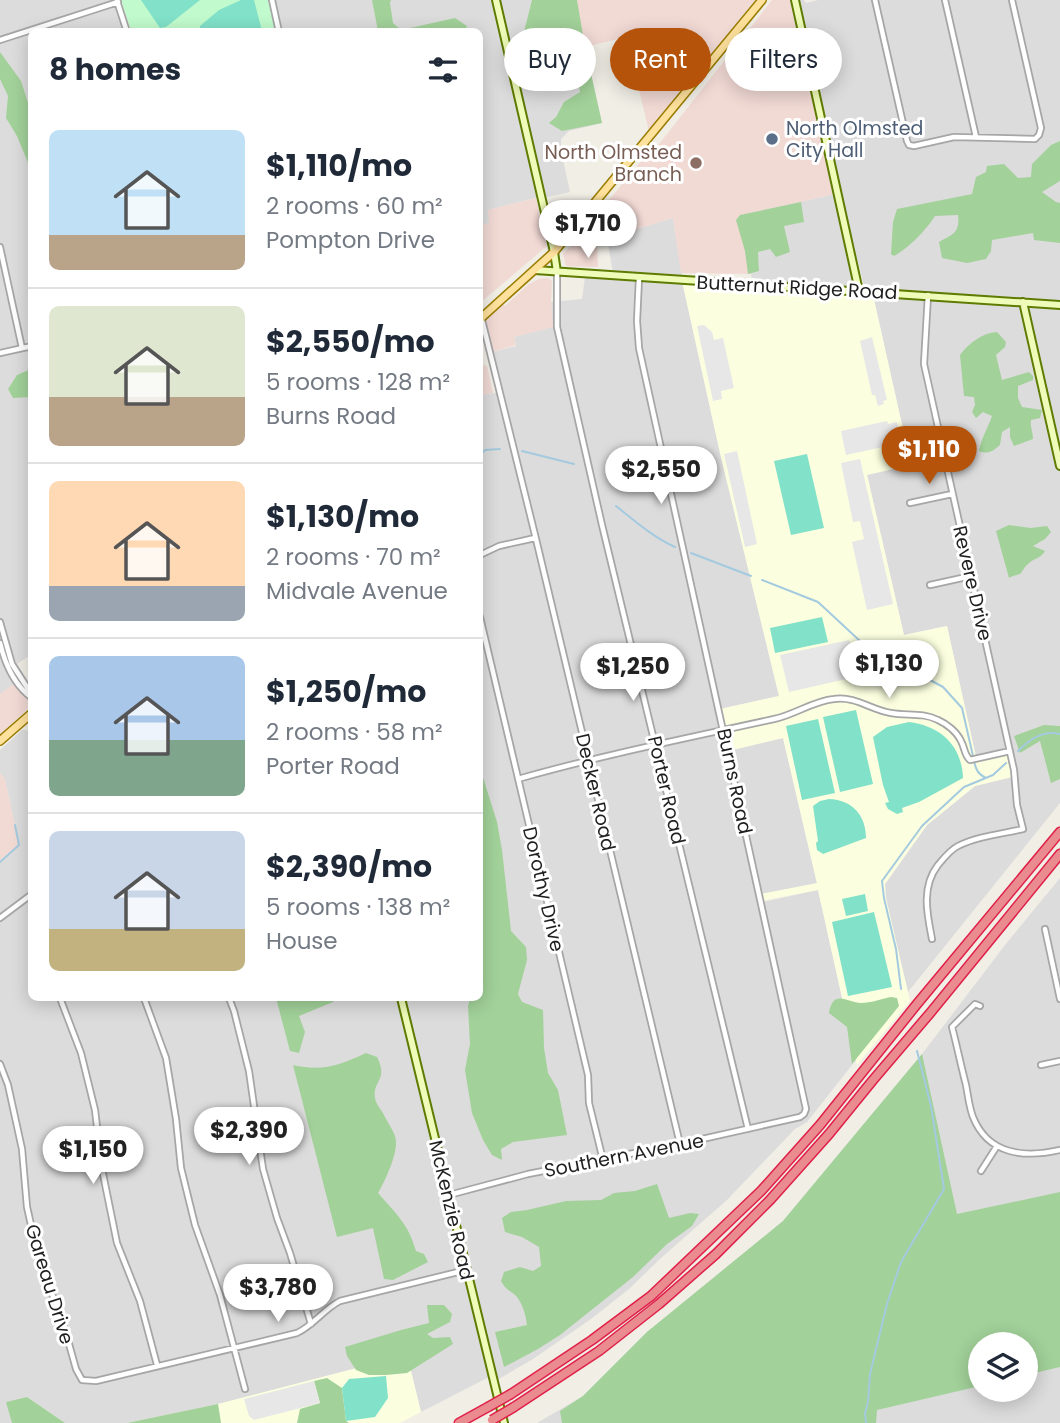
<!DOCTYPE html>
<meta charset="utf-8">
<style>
:root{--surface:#fff;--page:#f2f2f3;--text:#1f2937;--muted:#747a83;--line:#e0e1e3;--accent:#b45309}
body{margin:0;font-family:Poppins,sans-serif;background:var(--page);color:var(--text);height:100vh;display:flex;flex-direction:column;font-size:26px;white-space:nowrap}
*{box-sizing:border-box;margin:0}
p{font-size:23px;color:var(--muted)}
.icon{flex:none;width:38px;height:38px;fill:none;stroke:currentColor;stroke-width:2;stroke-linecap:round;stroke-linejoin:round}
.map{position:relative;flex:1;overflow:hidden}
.drawer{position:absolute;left:28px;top:28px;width:455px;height:973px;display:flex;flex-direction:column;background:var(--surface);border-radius:10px;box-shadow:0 4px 18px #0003}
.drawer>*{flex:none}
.hud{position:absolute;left:504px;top:28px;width:450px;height:63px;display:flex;gap:14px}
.buttons{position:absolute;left:968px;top:1332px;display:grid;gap:14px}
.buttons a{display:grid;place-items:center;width:70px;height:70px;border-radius:50%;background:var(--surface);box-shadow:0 4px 18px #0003;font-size:35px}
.price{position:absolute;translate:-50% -60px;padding:0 16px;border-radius:24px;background:#fff;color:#222;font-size:23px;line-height:46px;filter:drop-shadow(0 2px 4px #0008)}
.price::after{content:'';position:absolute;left:50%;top:42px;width:21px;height:16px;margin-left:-10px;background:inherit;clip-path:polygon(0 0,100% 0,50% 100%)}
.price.selected{background:var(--accent);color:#fff}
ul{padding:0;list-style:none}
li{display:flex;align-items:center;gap:21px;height:175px;padding:0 21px}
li+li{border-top:2px solid var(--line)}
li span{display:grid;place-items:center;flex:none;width:196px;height:140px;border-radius:10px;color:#555}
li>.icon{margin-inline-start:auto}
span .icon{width:84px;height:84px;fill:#fffc;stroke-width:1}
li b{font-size:30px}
h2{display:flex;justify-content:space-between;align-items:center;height:84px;padding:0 21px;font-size:30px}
.pill{padding:0 24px;border-radius:32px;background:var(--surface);box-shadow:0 4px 18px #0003;font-size:24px;line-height:63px}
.pill.selected{background:var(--accent);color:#fff}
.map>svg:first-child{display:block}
</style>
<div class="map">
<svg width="1060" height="1423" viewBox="0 0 1060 1423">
<rect width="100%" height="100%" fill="#f0eee5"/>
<path fill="#dddcdc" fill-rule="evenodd" d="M0,0H116L126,31L32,32V654L17,664L25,677L0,694Z
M273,0H494L539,197L488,210L490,223L480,225V32L281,31Z
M498,0H577L585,47L602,123L569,131L561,139V150L570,192L543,198Z
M798,0H804L806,3L818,0H1060V302L875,288L864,286L832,156Z
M835,194L854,280L852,285L843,286L752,279L740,215Z
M673,218L682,276L613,273L607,238Z
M585,277L682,281L720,453L779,696L720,709L729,750L783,738L817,884L762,894L763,902L818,890L856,1060L807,1122L795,1129L727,1200L661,1258L629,1289L591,1319L533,1359L497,1380L403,998H480V395L502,392L492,352L516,346L514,337L552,327L551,302L582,299Z
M873,295L1060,308V803L908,992L885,898V884L927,825L975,786L1012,777L1006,746L1001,751L976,757L947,626L904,635L867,474L911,465Z
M22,730H26L29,732L32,745V998H398L462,1263V1268L386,1286L387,1291L422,1284L455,1275L465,1276L489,1377L421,1412L407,1355L218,1404L127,1423H65L27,1397L7,1402L12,1423H0V861L19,845L5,779L0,773V750Z
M1060,878V1423H537L583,1396L647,1332L783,1221L922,1054L1005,945ZM980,1344H1026V1390H980Z"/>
<path fill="#f1d9d4" d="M577,0H755L649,131L626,37L585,47Z
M772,0H790L835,194L741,215L751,274L681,273L673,218L607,238L599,212L652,148H656Z
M536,198L547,246L481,302L480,295V225L489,223L488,210Z
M584,233L597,247L598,267L566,266L563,254Z
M548,278L552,281L551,302L553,327L514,337L516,345L492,352L485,320L494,310L503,304L505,306L529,284L539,279Z
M480,350L483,365L487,366L493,393L480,395Z
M15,683L28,700L29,708L0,734V694Z
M0,773L5,779L19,845L0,861Z"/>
<path fill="#fbffdf" d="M682,281L873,295L911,465L867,475L904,635L947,626L976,757L1001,751L1006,746L1012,777L975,786L927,825L885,884L886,898L910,1001L857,1065L818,890L766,900L763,902L761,894L817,883L783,738L729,751L727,733L720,709L779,696L720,453Z
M407,1355L421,1412L400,1423H221L218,1404Z"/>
<path fill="#a2d199" d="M372,0H391L390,3L393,23L401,30L455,18L467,26L464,31H378Z
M532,0H577L585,47L602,123L562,131L549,123L556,117L564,102L580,92L577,76L564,62L545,56L524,45V32Z
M0,52L21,81L31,112V170L17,136L6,118L8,96L0,79Z
M1060,141V181L1042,192L1056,202L1060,203V243L1034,240L1033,233L992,240L991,251L986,259L967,263L942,258L939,242C953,234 960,233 958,215L935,216C926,230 909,248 894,256L891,254L893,222L897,209L972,194L976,177L986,172L987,166L1004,164L1018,178L1031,177L1032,164L1051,145Z
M801,202L804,222L784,226L790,252L776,257L770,249L758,252L759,271L748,274L745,251L736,220L740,215Z
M997,332L1006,342L1005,347L996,355L1002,380L1029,372L1033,376V380L1018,386V398L1022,407L1042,410L1040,418L1031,420C1030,427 1033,432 1033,439L1014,446L1010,437V427L1002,432L1000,445C993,451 988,455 979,451C981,438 988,428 992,416L983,412L976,418L972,412L975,405L974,397L964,396L960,355C969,343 982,333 997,332Z
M31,369V397L13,398L8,389L17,375Z
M1009,525L1031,528L1047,526L1051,532L1045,539L1033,546L1045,551C1041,559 1033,558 1027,565C1024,567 1023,571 1020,574C1020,574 1010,577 1009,578L996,531Z
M1044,725L1060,726V779L1051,783L1040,741L1020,753L1014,736Z
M480,768L497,822L502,850L511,931L526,947L527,960L518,994L522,1002L543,1010L544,1048L548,1073L558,1090L567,1135L513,1142L501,1149L502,1160L492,1155L483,1140L472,1113L465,1070L470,1044L468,1007L470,998H480Z
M891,997L897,998L899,1006L852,1064L847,1027L829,1013C833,988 848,1003 861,1003C871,1003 881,999 891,997Z
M276,998H333V1002L299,1016L305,1032L299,1053L290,1051Z
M366,1053L377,1057C389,1081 372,1080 375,1098C376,1105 382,1110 385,1117C388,1123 393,1130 395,1136C400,1150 385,1181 378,1193C396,1214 408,1223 416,1251L424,1254L428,1262L393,1280L384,1279L373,1228L337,1237L293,1065C322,1072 340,1065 366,1053Z
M922,1054L957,1214L1060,1192V1367L1026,1375V1344H980V1386L877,1410L876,1423H562L560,1411L583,1396L647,1332L783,1221Z
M657,1184L669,1218L690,1213L699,1214L692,1226L667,1244L633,1277L560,1335L538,1349L504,1367L495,1332L527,1325C526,1316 523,1305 517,1297C511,1290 507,1292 501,1281L504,1272L520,1267L533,1271L541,1266L539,1247L522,1237L505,1232L502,1218L511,1212L527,1210L566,1201L601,1200L614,1193L635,1191Z
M427,1305H444L452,1314L450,1322L427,1334L433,1338L450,1337L453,1344L407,1373L386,1375H369L356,1370L347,1356L345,1347L401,1330L429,1323Z
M327,1378L342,1388L346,1421L349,1423H297L300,1409L320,1403L314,1381Z
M27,1397L65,1423H12L6,1402Z
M218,1404L221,1423H127Z"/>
<path fill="#c1fbcd" d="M121,0H268L276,31H131Z"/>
<path fill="#81e1c9" d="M141,0H200L166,27L160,28Z
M241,0H254L262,31H200V26L219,10Z
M807,454L824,528L791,535L774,461Z
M822,617L828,642L775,653L770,628Z
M856,710L873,784L840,792L823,717Z
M818,719L835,793L802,800L786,726Z
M909,722C941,726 962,746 963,778L919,802L902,808L903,812L897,814L888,809L885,803L889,802L883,785L873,737L887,727Z
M829,799C852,800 866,815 866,838L823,854L817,850L816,843L818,841L813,806L820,801Z
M865,894L868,911L846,916L842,899Z
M874,912L892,987L848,996L832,922Z
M386,1376L388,1398L375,1417L346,1421L342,1388L349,1379Z"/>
<path fill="#e7e7e7" d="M704,325L712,332L714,340L723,338L734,388L721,391L722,399L713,401L697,326Z
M872,337L887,400L883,401L884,404L878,406L875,395H872L860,341Z
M887,421L888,424L897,422L901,443L846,455L841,431Z
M737,451L757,544L745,547L724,454Z
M860,459L893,604L867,610L852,542L864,539L860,521L853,522L841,463Z
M849,640L864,675L789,692L780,655Z
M314,1381L320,1403L254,1420L249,1416L244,1399Z"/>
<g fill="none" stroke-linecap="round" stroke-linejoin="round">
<path stroke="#a4cadf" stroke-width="2" d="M522,451L574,464
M480,455L485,450L500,449
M616,506C635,521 653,537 675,547
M691,553L751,576
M762,580L818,602L888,667L905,676L930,680L943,687L962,708L973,756
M1018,751C1029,740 1042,730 1060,734
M974,761C976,770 978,774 986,778
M0,862L19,845L15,825
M901,989L896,949L884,898L882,881L922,826L964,787L993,775L1006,763
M866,1423L865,1413L868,1402L870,1374L887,1304L901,1262L944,1189L931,1106L917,1051"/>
<g stroke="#a6a6a6" stroke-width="8">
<path id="street" d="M272,0L279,32
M875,0L907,141L909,145L914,146L954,137L1035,139L1039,135L1041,128L1012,0
M945,0L976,137
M117,1L127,32
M0,40L118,2
M0,247L22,348
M557,272V327L602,525L748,1129
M928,295L924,364L1014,770L1017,805L1023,829C1002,834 978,836 958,846C950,850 944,858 938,865C921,887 927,914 932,939
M480,312L536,539L680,1144
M0,353L32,346
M910,503L952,494
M480,555L499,546L535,538
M930,585L971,576
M480,617L588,1075L589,1103L603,1160
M0,622L12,664L32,695
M0,643C5,664 14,685 32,698
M32,725V730
M518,779C602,755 688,738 774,719C794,715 813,701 834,699C856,696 871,710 891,713C907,716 922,712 938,720C947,724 957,732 961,741C965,748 964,755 970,760L1010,751
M0,918L32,894
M1045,929L1060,999
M60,998L81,1053L95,1110L102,1169L117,1243L140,1301L157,1365
M144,998L166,1058L176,1119L181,1168L195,1225L220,1295L245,1389
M229,998L234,1011L249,1071L263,1169L277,1218L290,1253L311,1324
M980,1006L975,1004L952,1027C957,1046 961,1066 966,1085C968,1095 969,1107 973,1117C988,1155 1025,1158 1060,1150
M0,1064L8,1085L22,1149L27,1207L38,1256L64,1326L76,1369L82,1380L96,1381L297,1333C314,1325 324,1309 340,1301L466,1270
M1041,1065L1060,1061
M981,1171L997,1146
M449,1195L528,1174L680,1144L800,1117L804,1114L806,1109L639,348L637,321L639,278"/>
</g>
<g stroke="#5e7b02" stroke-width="10">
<path id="secondary" d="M496,0L554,252L557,272
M795,0L859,291
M535,270L1060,305
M1023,302L1060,466
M401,998L504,1423"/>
</g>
<g stroke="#9a7c00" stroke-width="10">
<path id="primary" d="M480,319L554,252L762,0
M0,741L32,713"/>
</g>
<g stroke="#e02049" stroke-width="11">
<path id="highway" d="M511,1394L592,1340L651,1296L761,1191L820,1125L917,1004L1060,832
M514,1407L599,1351L659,1304L716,1254L770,1200L829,1134L873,1080L931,1012L1060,854
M459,1423L488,1407"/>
</g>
<use href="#street" stroke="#fff" stroke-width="4.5"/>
<use href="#secondary" stroke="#effbb8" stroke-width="6"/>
<use href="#primary" stroke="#fee19c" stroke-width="7"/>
<use href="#highway" stroke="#ea8b90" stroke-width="8"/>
<g stroke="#e02049" stroke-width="11" stroke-linecap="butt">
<path id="highway-bridge" d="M488,1407L511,1394
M492,1420L514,1407"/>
</g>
<use href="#highway-bridge" stroke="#ea8b90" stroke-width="8"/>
</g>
<circle fill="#5c6f8a" stroke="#fff" stroke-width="2.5" cx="772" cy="139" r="7"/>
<circle fill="#8d6e63" stroke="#fff" stroke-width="2.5" cx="696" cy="163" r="7"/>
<g text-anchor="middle" stroke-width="6" stroke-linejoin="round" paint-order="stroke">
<g font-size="19" fill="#4e5e75" stroke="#fff" text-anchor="start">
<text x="786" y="135">North Olmsted<tspan x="786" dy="22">City Hall</tspan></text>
</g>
<g font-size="19" fill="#785e54" stroke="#fff" text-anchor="end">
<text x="682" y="159">North Olmsted<tspan x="682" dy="22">Branch</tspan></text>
</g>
<g font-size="19" fill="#1f1f1f" stroke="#fff">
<text transform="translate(797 287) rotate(3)" y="7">Butternut Ridge Road</text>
<text transform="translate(973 583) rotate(77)" y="7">Revere Drive</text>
<text transform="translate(735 781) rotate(78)" y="7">Burns Road</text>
<text transform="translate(667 790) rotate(77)" y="7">Porter Road</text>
<text transform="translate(596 792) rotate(77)" y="7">Decker Road</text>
<text transform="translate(544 889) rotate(77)" y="7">Dorothy Drive</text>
<text transform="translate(624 1155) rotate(-11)" y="7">Southern Avenue</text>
<text transform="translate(452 1210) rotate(77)" y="7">McKenzie Road</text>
<text transform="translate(50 1284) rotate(73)" y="7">Gareau Drive</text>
</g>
</g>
</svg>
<div class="buttons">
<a><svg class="icon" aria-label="layers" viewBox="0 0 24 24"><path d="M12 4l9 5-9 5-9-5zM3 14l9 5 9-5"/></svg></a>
</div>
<b class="price" style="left:588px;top:260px">$1,710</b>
<b class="price selected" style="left:929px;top:486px">$1,110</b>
<b class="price" style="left:661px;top:506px">$2,550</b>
<b class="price" style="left:889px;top:700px">$1,130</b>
<b class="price" style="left:633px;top:703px">$1,250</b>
<b class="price" style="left:249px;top:1167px">$2,390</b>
<b class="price" style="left:93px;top:1186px">$1,150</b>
<b class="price" style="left:278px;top:1324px">$3,780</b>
<div class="hud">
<a class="pill">Buy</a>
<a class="pill selected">Rent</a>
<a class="pill">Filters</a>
</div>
<section class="drawer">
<h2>8 homes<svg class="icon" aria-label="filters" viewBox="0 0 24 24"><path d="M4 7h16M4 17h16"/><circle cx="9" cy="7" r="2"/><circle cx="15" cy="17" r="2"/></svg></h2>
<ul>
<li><span style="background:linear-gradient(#bfe0f5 75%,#b9a48a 0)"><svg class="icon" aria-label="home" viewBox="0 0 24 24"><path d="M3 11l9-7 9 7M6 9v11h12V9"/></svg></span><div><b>$1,110/mo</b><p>2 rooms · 60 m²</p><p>Pompton Drive</p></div></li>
<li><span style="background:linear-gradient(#dfe7d0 65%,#b9a48a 0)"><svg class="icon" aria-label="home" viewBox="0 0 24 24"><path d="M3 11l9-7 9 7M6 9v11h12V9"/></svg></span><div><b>$2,550/mo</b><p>5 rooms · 128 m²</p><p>Burns Road</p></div></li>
<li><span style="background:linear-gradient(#ffd9b3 75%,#9aa5b1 0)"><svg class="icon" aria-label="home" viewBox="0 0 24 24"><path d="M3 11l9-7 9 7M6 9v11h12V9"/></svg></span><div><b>$1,130/mo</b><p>2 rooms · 70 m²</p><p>Midvale Avenue</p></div></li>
<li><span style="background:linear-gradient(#a9c7e8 60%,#7fa58c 0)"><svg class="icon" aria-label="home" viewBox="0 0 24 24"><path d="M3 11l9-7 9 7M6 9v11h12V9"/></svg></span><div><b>$1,250/mo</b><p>2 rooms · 58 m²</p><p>Porter Road</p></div></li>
<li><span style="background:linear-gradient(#c9d6e8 70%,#c2b280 0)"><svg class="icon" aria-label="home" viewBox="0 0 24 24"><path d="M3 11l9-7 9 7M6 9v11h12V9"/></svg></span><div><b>$2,390/mo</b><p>5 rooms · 138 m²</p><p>House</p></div></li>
</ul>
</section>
</div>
